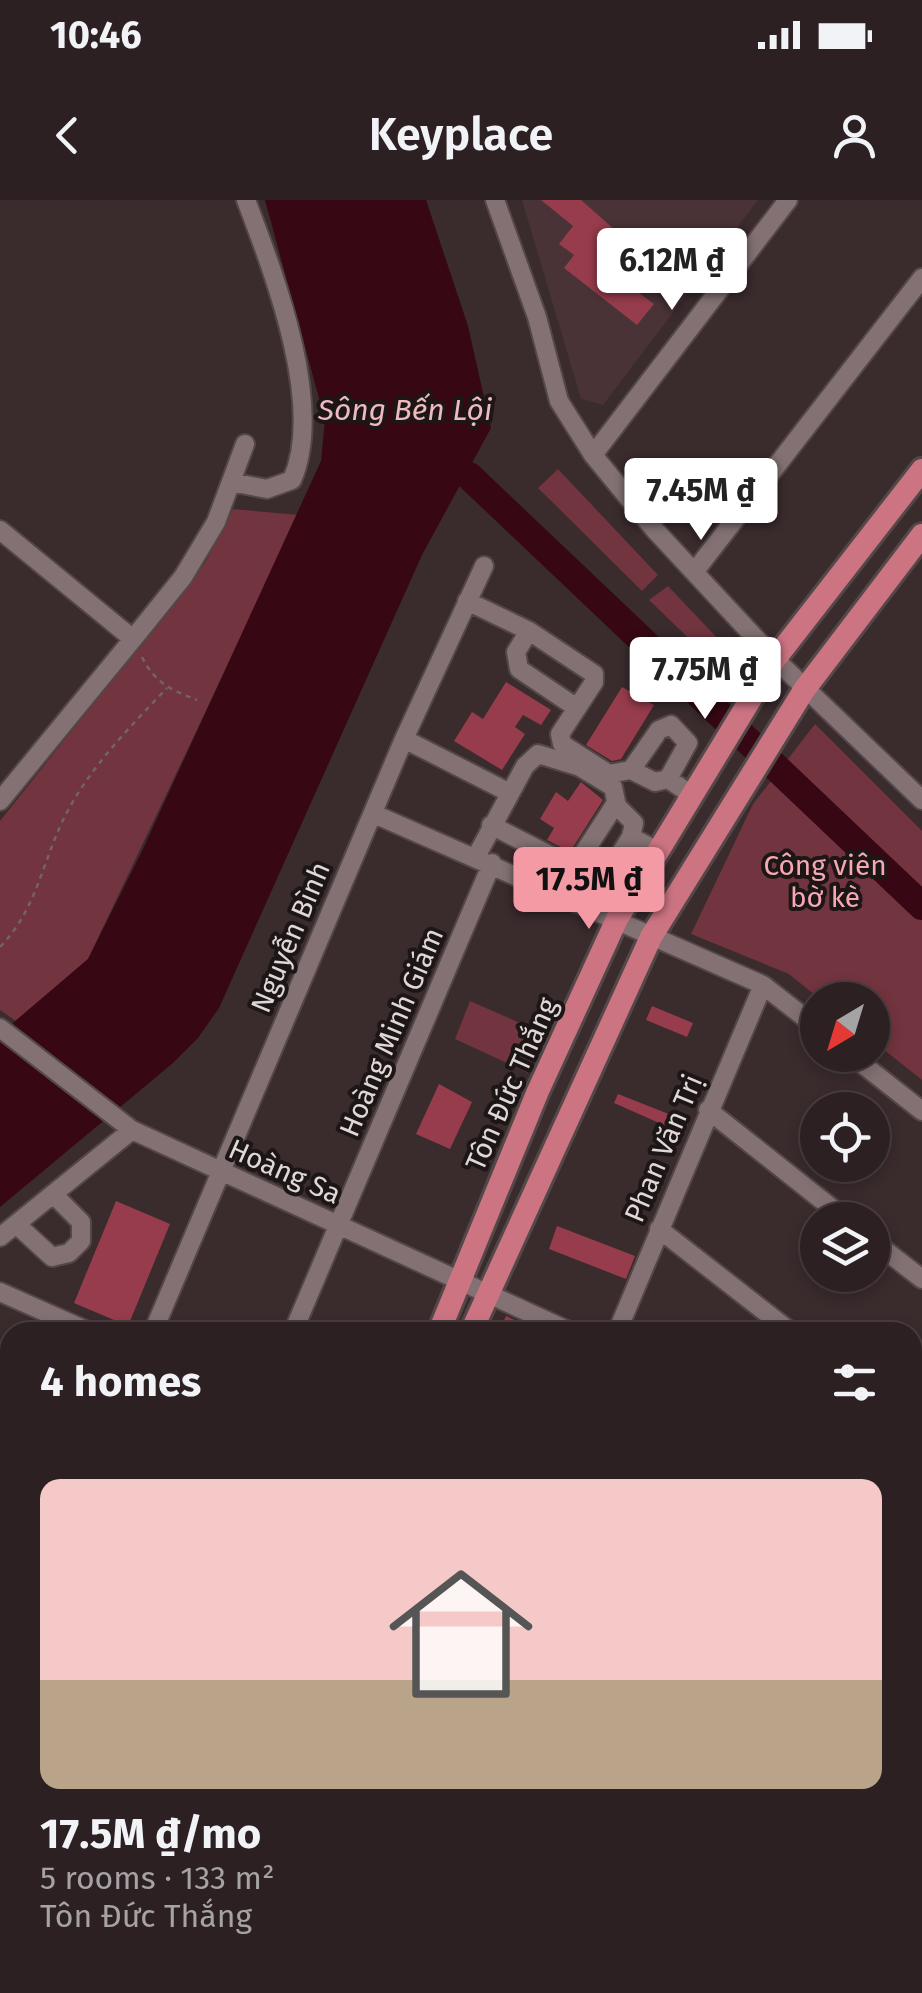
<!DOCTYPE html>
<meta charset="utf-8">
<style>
:root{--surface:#2c2022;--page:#382d2f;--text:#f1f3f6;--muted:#a6a3a5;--line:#483e40;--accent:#f49aa5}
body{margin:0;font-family:"Fira Sans",sans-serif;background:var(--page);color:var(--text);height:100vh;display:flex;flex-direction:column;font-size:38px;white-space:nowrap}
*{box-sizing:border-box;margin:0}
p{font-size:32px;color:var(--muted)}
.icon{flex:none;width:55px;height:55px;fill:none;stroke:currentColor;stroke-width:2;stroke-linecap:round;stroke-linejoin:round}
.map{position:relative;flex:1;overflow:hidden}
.side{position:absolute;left:0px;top:1122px;width:922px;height:672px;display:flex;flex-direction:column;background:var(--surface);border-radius:30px 30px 0 0;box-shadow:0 5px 15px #0003,0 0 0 2px var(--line)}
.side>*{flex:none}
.needle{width:65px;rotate:218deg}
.controls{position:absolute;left:800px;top:782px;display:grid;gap:20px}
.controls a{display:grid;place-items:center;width:90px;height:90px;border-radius:50%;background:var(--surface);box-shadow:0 5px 15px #0003,0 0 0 2px var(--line);font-size:50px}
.price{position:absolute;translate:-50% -85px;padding:0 22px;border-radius:10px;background:#fff;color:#222;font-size:32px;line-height:65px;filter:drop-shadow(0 2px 5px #0008)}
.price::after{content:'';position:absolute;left:50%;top:60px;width:30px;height:22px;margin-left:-15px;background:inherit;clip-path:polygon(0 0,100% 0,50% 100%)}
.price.selected{background:var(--accent);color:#111}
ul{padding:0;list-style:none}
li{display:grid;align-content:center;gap:20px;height:530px;padding:0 40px}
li+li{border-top:2px solid var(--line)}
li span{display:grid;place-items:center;height:310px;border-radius:20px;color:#555}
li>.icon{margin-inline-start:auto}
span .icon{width:180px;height:180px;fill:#fffc;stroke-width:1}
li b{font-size:42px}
h2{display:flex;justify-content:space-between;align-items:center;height:120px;padding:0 40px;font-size:42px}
.status{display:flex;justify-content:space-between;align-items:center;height:70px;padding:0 50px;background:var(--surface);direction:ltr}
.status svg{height:28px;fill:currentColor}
header{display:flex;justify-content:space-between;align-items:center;height:130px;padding:0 40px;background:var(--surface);font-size:45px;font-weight:600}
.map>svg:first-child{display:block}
</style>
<div class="status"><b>10:46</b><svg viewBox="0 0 49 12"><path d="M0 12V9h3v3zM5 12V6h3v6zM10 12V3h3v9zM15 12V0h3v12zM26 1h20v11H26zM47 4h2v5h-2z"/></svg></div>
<header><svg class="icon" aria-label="back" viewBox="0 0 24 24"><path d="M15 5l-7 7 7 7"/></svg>Keyplace<svg class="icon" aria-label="person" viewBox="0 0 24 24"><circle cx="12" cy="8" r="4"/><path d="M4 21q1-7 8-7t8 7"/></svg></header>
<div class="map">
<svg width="922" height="1793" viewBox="0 0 922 1793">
<rect width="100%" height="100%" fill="#3a2b2d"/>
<path fill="#493336" d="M522,0H758L603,205L581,199Z"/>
<path fill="#72343e" d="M558,269L658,375L642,391L538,288Z
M233,309L299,315L88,759L16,821L0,810V621L205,363Z
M668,386L740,462L734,482L649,400Z
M815,524L922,631V880L873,841L872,800H821L789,774L691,734L753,604Z
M470,801L543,833L528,873L455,839Z
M412,1785H526C495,1788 438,1793 412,1785Z"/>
<path fill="#370813" d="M265,0H426L468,126L491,228L422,355L219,808L198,838L173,863L0,1007V834L88,759L142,651L321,261L325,220Z"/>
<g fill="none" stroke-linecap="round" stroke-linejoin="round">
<path stroke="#370813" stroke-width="28" d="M469,276L922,706"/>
</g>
<path fill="#973c4c" d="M541,0H581L623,37L607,57L609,71L654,104L637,125L564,68L574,55L559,44L573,26Z
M704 309a9 9 0 1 1 18 0a9 9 0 1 1-18 0Z
M506,482L551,510L541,525L523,515L515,527L525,534L502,570L454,541L472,512L483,519Z
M622,487L654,505L621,559L612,561L586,545Z
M581,582L603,600L570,652L547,640L554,628L540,619L556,592L568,601Z
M652,806L693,823L687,837L646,820Z
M439,884L472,902L450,949L416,934Z
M618,894L689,922L684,934L614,903Z
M116,1001L170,1024L128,1126L74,1103Z
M557,1026L635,1056L626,1079L549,1049Z
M506,1116L542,1132H499Z"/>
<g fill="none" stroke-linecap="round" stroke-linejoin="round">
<g stroke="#534747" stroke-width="22">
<path id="minor" d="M495,0L537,117L559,201L593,255L654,329L775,459L922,600
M593,255L788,0
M231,282L267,289L292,280C325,205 274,74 246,0
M0,330L133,439L0,601
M695,371L922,78
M467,401L529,431L594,474V482L560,534L562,544L609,574L631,570L655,582L668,579
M529,431L516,452L519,469L577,508
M133,439L183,377L216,322L245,244
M404,539L510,593
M631,570L659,530L671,525L688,543L668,579L692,595
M374,614L763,785L818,828
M491,625L592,677L612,667L631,637L659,652
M477,655L525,566L538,554L580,567L613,587L617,606L634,623L631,637
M574,668L616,603
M0,828L132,930
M851,855L922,911
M708,910L847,1020
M16,1024L52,1057L69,1053L81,1041V1022L53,994
M659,1029L791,1132
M0,1037L132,930L571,1132
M872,1040L922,1079
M0,1092L90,1132
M153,1132L404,539L484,366
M293,1132L492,663
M617,1132L763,785
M912,1227L922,1235
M0,1289L10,1290
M912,1396L922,1403
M0,1417H10
M912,1436L922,1433
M0,1547L10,1548
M912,1566L922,1563
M0,1672L10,1673
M732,1785L734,1793"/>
</g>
<g stroke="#534747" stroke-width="28">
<path id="major" d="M439,1132L538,891L617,719L775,459L922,270
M471,1132L651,737L804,490L922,335
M912,1725L922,1722
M377,1785L378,1793
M339,1793L340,1785
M681,1793L711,1785"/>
</g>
<path stroke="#726466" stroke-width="2.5" stroke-dasharray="5 5" stroke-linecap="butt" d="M142,457C155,483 171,490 197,500
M0,747C37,709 42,662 65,616C90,567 129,528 167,488
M455,1785V1793
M537,1785V1793"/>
<use href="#minor" stroke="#837173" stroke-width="18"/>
<use href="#major" stroke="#cd7483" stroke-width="22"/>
</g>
<g text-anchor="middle" stroke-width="8" stroke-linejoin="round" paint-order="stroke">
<g font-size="28" fill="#f5a8b0" stroke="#1d1616">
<text x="825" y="675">Công viên<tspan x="825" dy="32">bờ kè</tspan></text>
</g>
<g font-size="28" fill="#e1d7d7" stroke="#1d1616">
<text transform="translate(290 737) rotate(-67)" y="10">Nguyễn Bình</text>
<text transform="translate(391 832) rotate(-67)" y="10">Hoàng Minh Giám</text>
<text transform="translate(511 884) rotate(-66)" y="10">Tôn Đức Thắng</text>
<text transform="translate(663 948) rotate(-67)" y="10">Phan Văn Trị</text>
<text transform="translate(285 971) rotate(24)" y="10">Hoàng Sa</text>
</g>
<g font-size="30" font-style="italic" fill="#efbabf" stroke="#1d1616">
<text x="405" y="220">Sông Bến Lội</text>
</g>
</g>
</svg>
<div class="controls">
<a><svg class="needle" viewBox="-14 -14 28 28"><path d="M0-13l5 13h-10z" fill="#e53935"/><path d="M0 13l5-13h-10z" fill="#a6a3a5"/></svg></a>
<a><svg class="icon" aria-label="locate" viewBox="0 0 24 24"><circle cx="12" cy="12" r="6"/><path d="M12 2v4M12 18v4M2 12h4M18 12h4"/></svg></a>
<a><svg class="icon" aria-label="layers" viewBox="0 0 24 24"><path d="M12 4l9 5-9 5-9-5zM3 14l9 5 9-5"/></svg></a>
</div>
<b class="price" style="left:672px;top:113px">6.12M ₫</b>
<b class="price" style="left:701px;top:343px">7.45M ₫</b>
<b class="price" style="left:705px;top:522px">7.75M ₫</b>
<b class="price selected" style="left:589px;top:732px">17.5M ₫</b>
<section class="side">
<h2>4 homes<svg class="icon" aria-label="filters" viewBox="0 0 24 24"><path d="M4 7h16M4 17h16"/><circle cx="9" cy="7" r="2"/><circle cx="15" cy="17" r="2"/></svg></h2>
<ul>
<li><span style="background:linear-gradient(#f6c9c9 65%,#b9a48a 0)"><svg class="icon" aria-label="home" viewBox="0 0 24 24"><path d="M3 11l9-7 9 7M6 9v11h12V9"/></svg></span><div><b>17.5M ₫/mo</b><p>5 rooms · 133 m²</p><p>Tôn Đức Thắng</p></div></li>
</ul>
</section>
</div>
